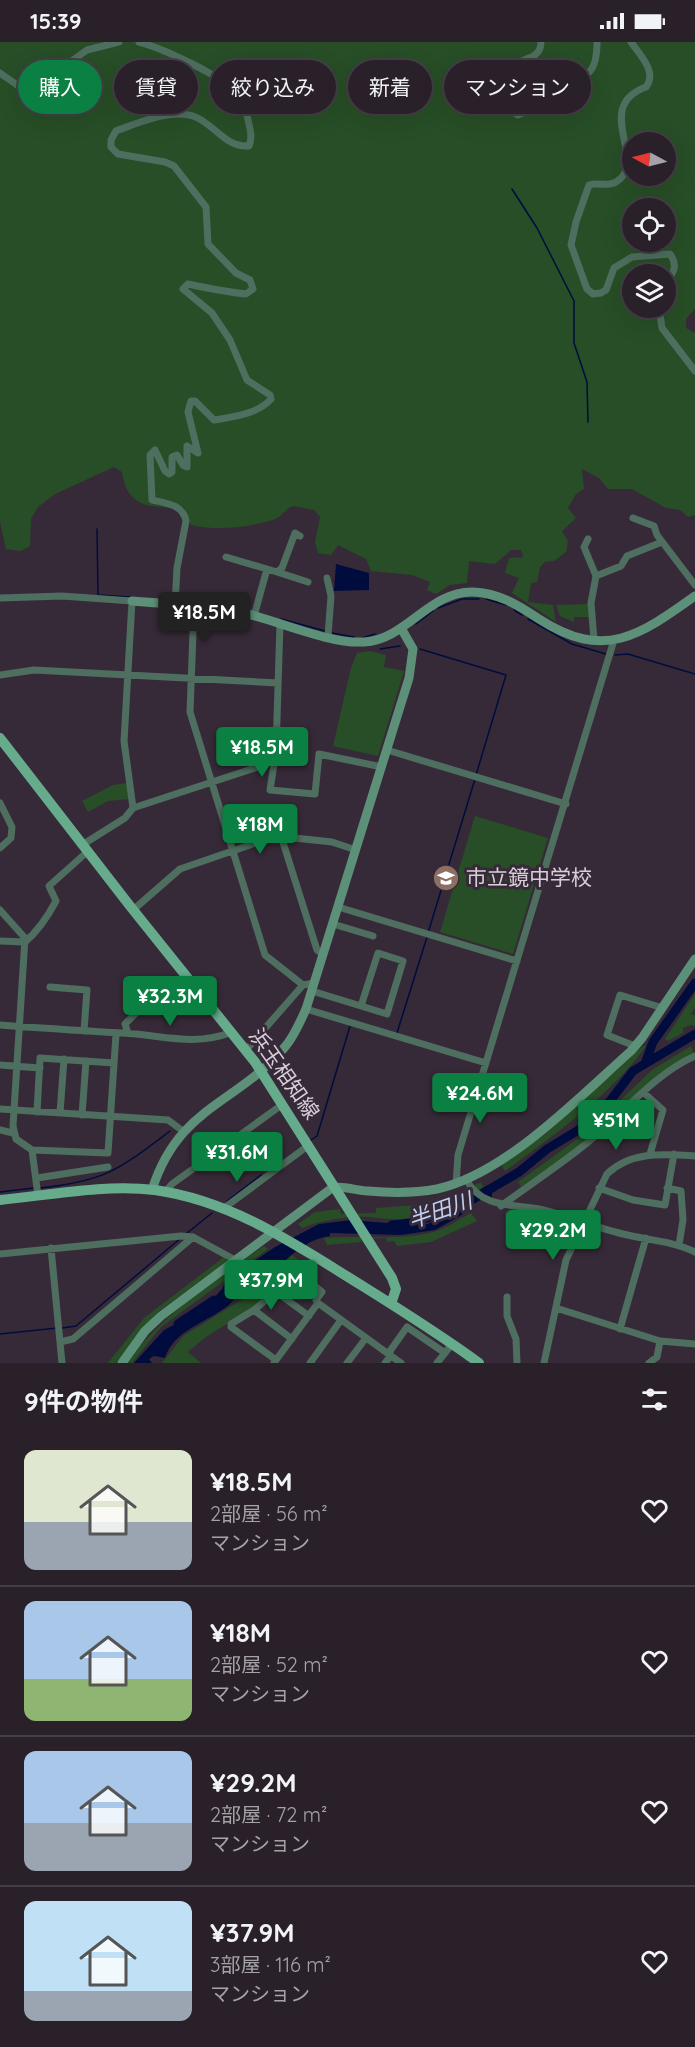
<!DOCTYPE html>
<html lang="ja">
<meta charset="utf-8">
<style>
:root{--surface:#29202a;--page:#352d36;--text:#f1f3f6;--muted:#a5a3a8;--line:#453e47;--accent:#0b8043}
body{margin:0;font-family:Quicksand,"Noto Sans JP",sans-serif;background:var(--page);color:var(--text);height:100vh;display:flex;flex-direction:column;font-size:22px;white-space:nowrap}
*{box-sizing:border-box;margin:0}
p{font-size:20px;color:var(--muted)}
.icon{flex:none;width:33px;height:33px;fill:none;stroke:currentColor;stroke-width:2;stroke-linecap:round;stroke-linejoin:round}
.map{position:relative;height:1321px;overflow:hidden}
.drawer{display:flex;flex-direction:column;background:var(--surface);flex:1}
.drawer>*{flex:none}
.hud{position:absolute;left:18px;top:18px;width:660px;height:54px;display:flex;gap:12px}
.needle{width:39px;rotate:277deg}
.tools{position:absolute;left:622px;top:90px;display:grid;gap:12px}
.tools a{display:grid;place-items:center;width:54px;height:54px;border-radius:50%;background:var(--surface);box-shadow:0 6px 24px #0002,0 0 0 2px var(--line);font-size:30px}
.price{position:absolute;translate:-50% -51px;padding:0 14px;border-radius:6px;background:var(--accent);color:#fff;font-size:20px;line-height:39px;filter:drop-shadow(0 2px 3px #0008)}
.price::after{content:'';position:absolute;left:50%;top:36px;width:18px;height:14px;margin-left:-9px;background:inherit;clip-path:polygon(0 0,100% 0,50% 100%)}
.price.active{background:#222;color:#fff}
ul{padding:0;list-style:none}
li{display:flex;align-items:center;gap:18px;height:150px;padding:0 24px}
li+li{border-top:2px solid var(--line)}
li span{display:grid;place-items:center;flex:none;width:168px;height:120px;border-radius:12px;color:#555}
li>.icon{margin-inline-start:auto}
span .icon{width:72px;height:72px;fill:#fffc;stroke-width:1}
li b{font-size:26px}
h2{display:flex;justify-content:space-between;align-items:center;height:72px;padding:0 24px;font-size:26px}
.tag{padding:0 21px;border-radius:27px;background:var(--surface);box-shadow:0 6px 24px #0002,0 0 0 2px var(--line);font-size:21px;line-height:54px}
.tag.active{background:var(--accent);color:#fff}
.status{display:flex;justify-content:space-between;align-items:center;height:42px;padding:0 30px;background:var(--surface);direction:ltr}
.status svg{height:16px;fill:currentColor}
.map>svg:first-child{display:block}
</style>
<div class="status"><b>15:39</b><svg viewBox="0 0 49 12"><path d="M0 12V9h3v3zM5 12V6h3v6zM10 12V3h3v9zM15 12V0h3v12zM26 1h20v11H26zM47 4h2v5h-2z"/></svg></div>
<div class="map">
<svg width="695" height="1321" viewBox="0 0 695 1321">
<rect width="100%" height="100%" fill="#372a38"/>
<path fill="#274e26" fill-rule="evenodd" d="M0,0H695V267L686,277V286L695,291V473L688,475L680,468L666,466L632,447H608L599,436L582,427L584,447L576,452L568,466L576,476L562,489L568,499L566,510L554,519L545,520L540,525L537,540L531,541L528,560L553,563L556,580L512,551L519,536L505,531L509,516L523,515L521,508H511L495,522L469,519L467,541L450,543L436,552L427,548L430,540L412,533L371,529L366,517L338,503L331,513L318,511L315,500L320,475L314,468L293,464C285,467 283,474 275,477C249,486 217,489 191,483L184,467C151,463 128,469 122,430L114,425L55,452L38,465L31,477L30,504L21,509L6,507L0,480ZM633,100H666V134H633ZM633,166H666V200H633ZM633,232H666V266H633Z
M588,562L589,575H574V580L560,574L556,563Z
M370,609L386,613L384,625L404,629L378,714L333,704L351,626L357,611Z
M127,741L129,757L108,759L88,770L82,759L113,743Z
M475,774L548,796L513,912L440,890Z
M695,952V966L691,972L695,973V984L691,983L683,986V991L668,999L665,997Z
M643,1004H646C612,1052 552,1095 505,1129L501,1122L544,1093Z
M691,1004L694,1011C651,1031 622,1070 586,1100C566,1116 542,1130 521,1145L518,1140L587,1090L652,1028Z
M481,1140L483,1145C459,1161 431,1173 402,1177C392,1178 380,1176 370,1175C346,1174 324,1178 302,1186L298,1182L315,1170L340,1167L341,1172L376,1171V1166L418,1163L446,1153L449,1157Z
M471,1171L477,1179L431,1200L397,1204L394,1199L387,1200L386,1196L361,1197V1200L327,1203L324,1196C360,1193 398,1199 433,1190C446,1187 459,1177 471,1171Z
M264,1204L268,1207L161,1285L132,1321H126C164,1271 213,1240 264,1204Z
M292,1213L300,1219L297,1228L252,1266L203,1297L188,1310L201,1321H162L183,1294L246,1255Z
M224,1215L227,1219L158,1270L116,1321H108L144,1276Z"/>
<path fill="#000c3e" d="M336,522L369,531V548L334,549Z
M486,1144L492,1150V1156L478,1157L464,1166L462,1173L435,1188L401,1193L330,1191V1194C300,1198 285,1222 261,1238C254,1243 245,1247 238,1252C234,1255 233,1260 230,1262C208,1281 174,1287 165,1316L154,1314L149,1317L152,1321H134L164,1288L203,1268L222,1247L227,1237L275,1205L319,1182L351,1178L411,1183L428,1182L463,1161L466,1164L471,1155Z"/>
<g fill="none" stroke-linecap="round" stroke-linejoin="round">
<path stroke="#000c3e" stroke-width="1.5" d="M512,147L537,186L574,259V301L587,340L588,380
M97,487L98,553L130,555
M486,557L506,563
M438,566L462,557H479
M514,568L522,573
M281,577L325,589
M528,577L572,602L606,612
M416,582L433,569
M332,591L354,595
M362,596L375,592
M380,607L400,604
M420,607L506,633L476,733
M615,613L628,612L695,632
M428,891L475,737
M397,991L427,895
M311,1098L317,1094L350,984
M40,1146C106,1139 118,1128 170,1089
M0,1150L34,1146
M227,1159L261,1133
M187,1191L212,1171
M62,1286L76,1284L181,1196
M0,1292L57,1286"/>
<path stroke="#000c3e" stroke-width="9" d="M646,1019L653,1000L695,941
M392,1183L411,1181L458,1166L519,1130L547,1107L585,1084L610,1059L633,1029L695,992
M178,1282L214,1258"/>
<path stroke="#4e6e5f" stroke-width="7" d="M139,0C162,6 223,34 237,52C244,60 247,71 249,82C251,90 252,96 249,104C225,106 214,81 193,74C170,67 137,81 116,89L111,98V105L118,112L165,120L174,124L206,165L208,202L236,231L250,238L253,247L246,252C226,250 207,246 188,242L183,247L212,271L230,298L247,338L270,353L271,357C258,372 233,375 214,378L195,359H191L188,370L198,411L187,404V425L183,423L177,413L172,415V430L169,432L165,429L155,408L150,413L152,458C167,461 183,463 186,479L177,526L175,563
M541,0C541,15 528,16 516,21L510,34L515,71L518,73L528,69L544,44C574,31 597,47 597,0
M631,0C639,12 658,30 646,45C591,65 650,120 616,140C608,145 598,140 589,143L576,180L571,203L587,247L593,252L601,251L606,248L614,226L632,215L670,212C678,223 674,231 666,240
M0,31L20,45H29L51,34L87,8L119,0
M659,266L662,286L695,329
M633,476L654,484L657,493L695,543
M588,497L584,505L596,534L591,561L594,598
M226,515L267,527
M277,530L308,540
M596,534L621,524L627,514L662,500
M327,536L331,554L328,594
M0,556L62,554L132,559L124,699L133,766L125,776L82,803
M194,564L190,670L265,913L303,943
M254,574L267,527L277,530L282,526L295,491L300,494
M280,581L276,709L270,748L315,752L319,712L382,725
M0,633L34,628L278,641
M387,708L566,762
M0,761L12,785L11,796L0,806
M133,766L258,725L256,694L261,689L276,688
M281,794L317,908L323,912
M338,865L517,919
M0,868L25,896L13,1084L16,1097L32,1108L38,1154
M133,868L180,827L276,794L332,800L356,808
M333,882L373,894
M0,899L25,900C38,889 48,874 56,859L49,844L87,810
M50,945L87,948L84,989
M312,949L387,972L403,919L378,911L361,964
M306,967L486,1021
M0,983C41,986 83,989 123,991C162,993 194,1005 232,990
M128,991L125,982L147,960
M635,1004L607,993L620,953L663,966
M246,1008L303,943L314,941
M0,1023L40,1026
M643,1050L663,1068L650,1112
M0,1067L168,1078L183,1089
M37,1070L40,1016L114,1021
M60,1071L64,1017
M82,1073L86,1019
M0,1088L13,1091
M236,1096L255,1121
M32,1108L108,1111L116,992
M37,1136L108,1125
M466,1137C482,1169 519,1161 548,1169C573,1176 598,1186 623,1192C647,1198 673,1199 695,1210
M456,1142L458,1113L614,598
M599,1146L633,1158L665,1163L674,1112
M667,1146L681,1149L683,1178L679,1203
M165,1150L172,1142L283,1062
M501,1164C529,1143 560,1123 587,1101C623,1072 653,1033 695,1014
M224,1166L309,1103
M51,1206L62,1321
M0,1212L181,1194L193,1195L237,1219
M275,1249L309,1274
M507,1255V1274L516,1297L517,1321
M318,1261L401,1321
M556,1266L660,1299L657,1315L649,1321
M254,1268L292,1297
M620,1287L646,1196
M660,1299L695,1302
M60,1300L73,1297L193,1195
M274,1321L276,1318L318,1261L316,1258L322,1250L298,1230L254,1268L231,1282V1285L276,1318
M310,1321L341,1278
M347,1321L366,1296
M385,1321L390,1315V1309L407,1285L445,1311
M437,1321L452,1302
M544,1321L566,1218L607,1132C631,1109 664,1112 695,1114"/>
<path stroke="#5d9079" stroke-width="9" d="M132,559C166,562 202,563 236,569C274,577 327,602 364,600C406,598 429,549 473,550C499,551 518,563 539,577C604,619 639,594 695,554
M152,1148C178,1065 235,1063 284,1006C294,995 300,980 306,967L409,636L413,607L401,586
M122,1321L145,1289L161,1274L332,1146C342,1143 357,1149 368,1149C390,1151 416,1151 437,1147C506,1132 579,1055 631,1009L642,996L695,917"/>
<path stroke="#67ab8d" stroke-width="10" d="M0,696L130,864L255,1020L392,1236L396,1247L391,1262
M0,1158C51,1153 104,1142 155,1148C233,1159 296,1203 361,1243C401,1268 441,1293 479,1321"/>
</g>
<defs>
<g id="school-disc" transform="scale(1.35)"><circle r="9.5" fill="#8d6e63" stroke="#372a38"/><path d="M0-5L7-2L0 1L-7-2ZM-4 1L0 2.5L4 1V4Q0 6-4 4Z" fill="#fff"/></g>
</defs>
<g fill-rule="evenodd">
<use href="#school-disc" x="446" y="836"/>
</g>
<g text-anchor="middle" stroke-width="6" stroke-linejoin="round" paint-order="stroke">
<g font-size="21" fill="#d8cfd9" stroke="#372a38" text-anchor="start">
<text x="466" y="843">市立鏡中学校</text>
</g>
<g font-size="21" fill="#d8cfd9" stroke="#372a38">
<text transform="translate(284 1032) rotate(55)" y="7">浜玉相知線</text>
</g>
<g font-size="22" font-style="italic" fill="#becff1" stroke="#372a38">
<text transform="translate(440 1168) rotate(-19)" y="8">半田川</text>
</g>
</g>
</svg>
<div class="tools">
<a><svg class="needle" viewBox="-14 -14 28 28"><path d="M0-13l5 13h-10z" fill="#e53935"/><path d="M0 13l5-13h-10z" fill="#a5a3a8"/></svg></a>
<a><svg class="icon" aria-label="locate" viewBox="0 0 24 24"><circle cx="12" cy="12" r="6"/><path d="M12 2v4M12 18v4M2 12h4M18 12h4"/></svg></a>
<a><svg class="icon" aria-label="layers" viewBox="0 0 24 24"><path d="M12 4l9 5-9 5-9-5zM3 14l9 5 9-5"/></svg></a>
</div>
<b class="price active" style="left:204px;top:601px">¥18.5M</b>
<b class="price" style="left:262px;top:736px">¥18.5M</b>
<b class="price" style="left:260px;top:813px">¥18M</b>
<b class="price" style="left:170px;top:985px">¥32.3M</b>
<b class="price" style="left:480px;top:1082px">¥24.6M</b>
<b class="price" style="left:616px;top:1109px">¥51M</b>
<b class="price" style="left:237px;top:1141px">¥31.6M</b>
<b class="price" style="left:553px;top:1219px">¥29.2M</b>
<b class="price" style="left:271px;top:1269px">¥37.9M</b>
<div class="hud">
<a class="tag active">購入</a>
<a class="tag">賃貸</a>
<a class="tag">絞り込み</a>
<a class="tag">新着</a>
<a class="tag">マンション</a>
</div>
</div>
<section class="drawer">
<h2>9件の物件<svg class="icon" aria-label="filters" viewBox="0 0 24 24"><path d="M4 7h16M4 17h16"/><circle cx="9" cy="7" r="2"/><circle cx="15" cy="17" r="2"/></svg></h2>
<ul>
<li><span style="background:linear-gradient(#dfe7d0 60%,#9aa5b1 0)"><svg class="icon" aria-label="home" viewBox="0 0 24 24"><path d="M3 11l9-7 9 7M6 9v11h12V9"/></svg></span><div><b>¥18.5M</b><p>2部屋 · 56 m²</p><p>マンション</p></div><svg class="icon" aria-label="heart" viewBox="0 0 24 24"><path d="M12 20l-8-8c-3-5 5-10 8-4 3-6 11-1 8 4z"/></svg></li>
<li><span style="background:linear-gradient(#a9c7e8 65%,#8fb573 0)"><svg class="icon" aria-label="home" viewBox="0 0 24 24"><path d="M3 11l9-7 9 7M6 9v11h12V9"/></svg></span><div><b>¥18M</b><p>2部屋 · 52 m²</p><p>マンション</p></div><svg class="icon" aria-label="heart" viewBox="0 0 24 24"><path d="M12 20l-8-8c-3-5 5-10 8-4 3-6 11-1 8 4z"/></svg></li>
<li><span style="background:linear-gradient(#a9c7e8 60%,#9aa5b1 0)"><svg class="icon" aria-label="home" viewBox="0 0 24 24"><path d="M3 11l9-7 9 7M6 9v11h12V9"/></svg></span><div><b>¥29.2M</b><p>2部屋 · 72 m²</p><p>マンション</p></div><svg class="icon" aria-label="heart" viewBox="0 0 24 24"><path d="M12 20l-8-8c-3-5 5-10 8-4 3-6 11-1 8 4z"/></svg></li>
<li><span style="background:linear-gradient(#bfe0f5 75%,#9aa5b1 0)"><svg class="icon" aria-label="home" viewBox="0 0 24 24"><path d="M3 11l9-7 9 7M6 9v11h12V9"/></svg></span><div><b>¥37.9M</b><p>3部屋 · 116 m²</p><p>マンション</p></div><svg class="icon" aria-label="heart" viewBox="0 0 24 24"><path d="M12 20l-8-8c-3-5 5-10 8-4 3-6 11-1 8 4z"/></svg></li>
</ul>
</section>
